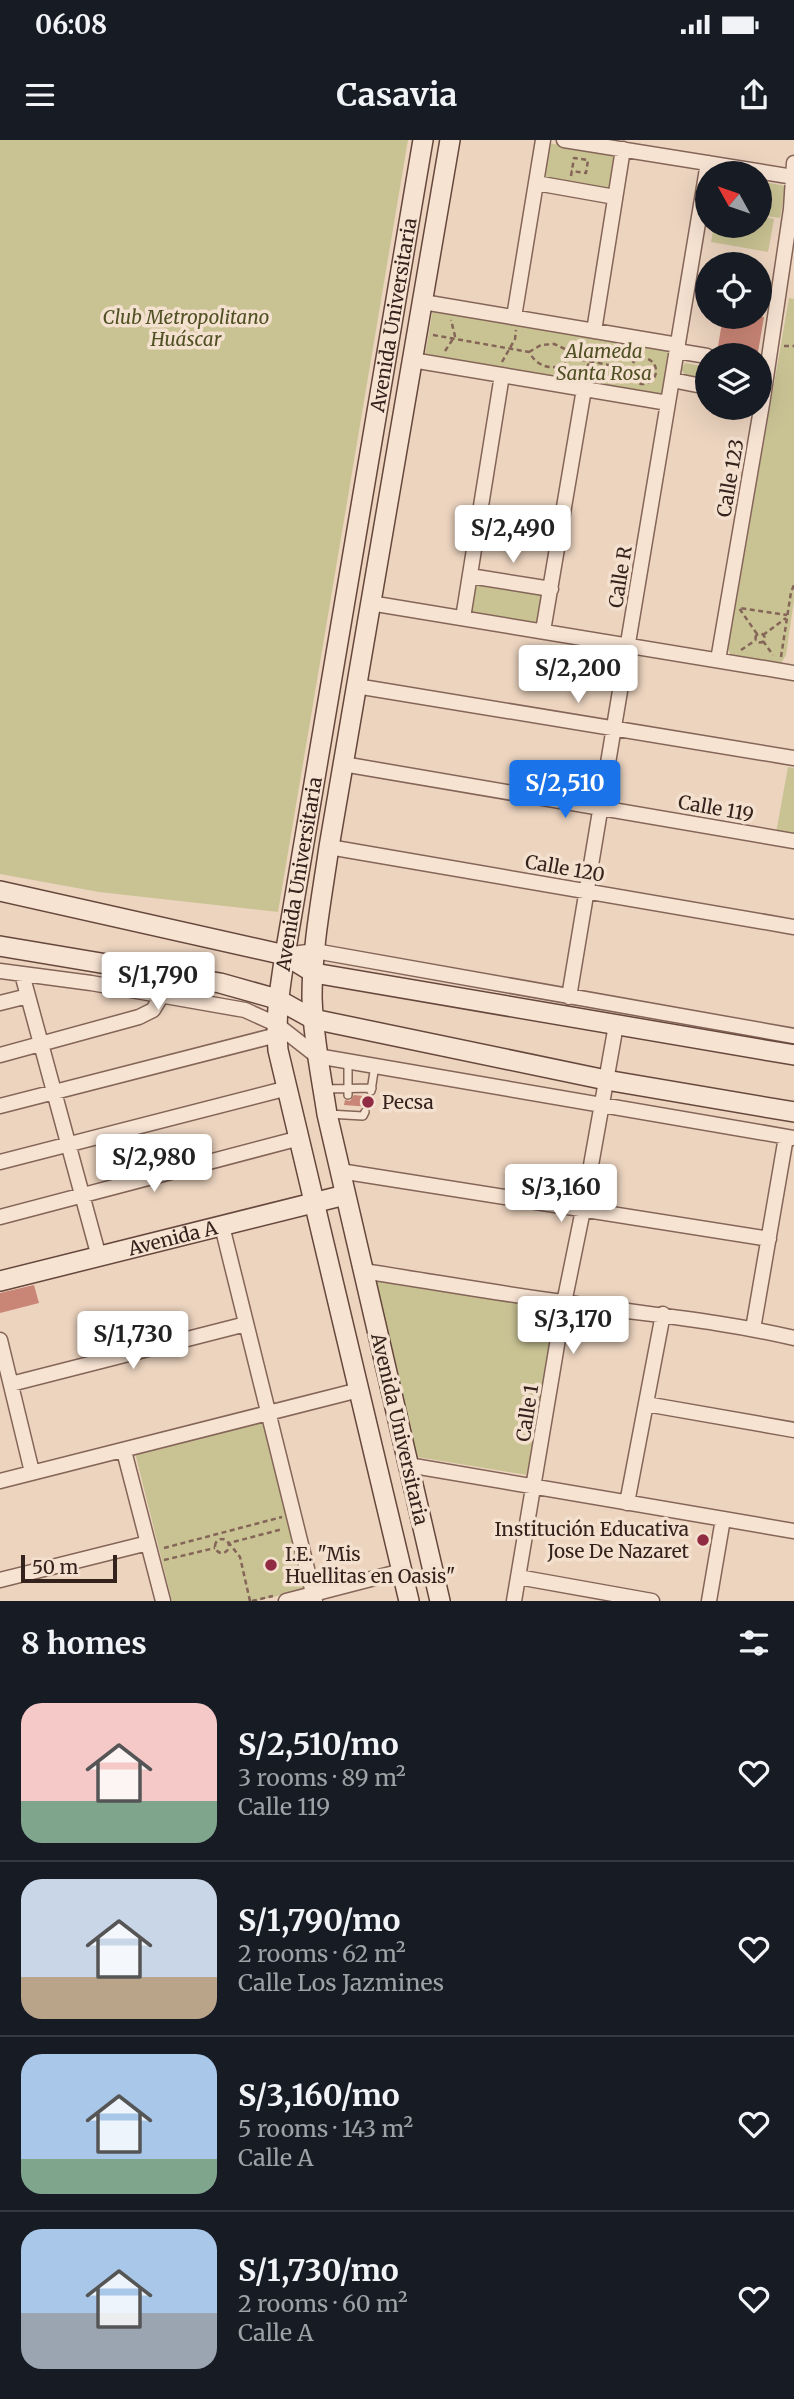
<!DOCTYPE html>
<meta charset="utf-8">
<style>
:root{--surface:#171b24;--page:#20242c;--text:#f1f3f6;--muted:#9ea1a6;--line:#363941;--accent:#1a73e8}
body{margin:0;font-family:Merriweather,serif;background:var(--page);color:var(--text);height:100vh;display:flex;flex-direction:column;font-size:26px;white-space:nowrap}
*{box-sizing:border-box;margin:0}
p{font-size:23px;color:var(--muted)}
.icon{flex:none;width:38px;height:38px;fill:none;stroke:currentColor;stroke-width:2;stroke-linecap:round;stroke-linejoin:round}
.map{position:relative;height:1461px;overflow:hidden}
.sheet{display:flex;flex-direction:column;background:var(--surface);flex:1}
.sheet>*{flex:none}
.needle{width:46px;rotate:310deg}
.buttons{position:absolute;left:695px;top:21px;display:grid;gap:14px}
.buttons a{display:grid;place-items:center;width:77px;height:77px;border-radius:50%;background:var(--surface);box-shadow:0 7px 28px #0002;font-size:35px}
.scale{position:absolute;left:21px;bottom:18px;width:96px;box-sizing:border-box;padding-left:7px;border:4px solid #34221c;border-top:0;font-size:19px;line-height:24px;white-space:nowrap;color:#34221c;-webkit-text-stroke:5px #f4e0ce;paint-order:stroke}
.price{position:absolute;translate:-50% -60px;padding:0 16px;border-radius:7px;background:#fff;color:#222;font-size:23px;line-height:46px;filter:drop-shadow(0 2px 4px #0008)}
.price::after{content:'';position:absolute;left:50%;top:42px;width:21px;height:16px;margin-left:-10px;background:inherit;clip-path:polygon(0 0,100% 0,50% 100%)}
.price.active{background:var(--accent);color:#fff}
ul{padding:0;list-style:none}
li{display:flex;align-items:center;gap:21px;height:175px;padding:0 21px}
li+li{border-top:2px solid var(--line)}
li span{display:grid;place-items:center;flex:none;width:196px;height:140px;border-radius:21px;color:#555}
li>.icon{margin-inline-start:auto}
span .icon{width:84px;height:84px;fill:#fffc;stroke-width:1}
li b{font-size:30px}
h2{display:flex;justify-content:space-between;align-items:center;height:84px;padding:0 21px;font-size:30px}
.status{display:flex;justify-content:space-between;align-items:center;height:49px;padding:0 35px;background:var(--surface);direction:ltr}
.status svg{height:19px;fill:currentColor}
header{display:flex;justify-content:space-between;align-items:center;height:91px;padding:0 21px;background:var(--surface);font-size:32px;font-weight:700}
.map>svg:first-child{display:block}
</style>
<div class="status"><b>06:08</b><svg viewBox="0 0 49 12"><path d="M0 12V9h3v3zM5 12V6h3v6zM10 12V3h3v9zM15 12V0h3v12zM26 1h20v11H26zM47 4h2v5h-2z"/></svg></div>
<header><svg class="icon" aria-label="menu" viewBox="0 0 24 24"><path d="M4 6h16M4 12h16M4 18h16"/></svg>Casavia<svg class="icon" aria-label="share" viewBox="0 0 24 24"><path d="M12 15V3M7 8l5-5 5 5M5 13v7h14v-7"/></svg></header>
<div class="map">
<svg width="794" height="1461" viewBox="0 0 794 1461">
<rect width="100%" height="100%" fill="#ecd4bf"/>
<path fill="#c9c394" d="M0,0H408L278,772L99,752L0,734Z
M548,3L619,15L613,51L542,39Z
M760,41L786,46L780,78L760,75Z
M760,76L774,79L768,112L711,102L714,86H760Z
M789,158L794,159V460L786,515L780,525L731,516L728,509Z
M433,169L671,210L663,256L425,215Z
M685,223L707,227V240L685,235L681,229Z
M477,444L538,453L543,459L537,484L473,475L470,470Z
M788,627L794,628V697L776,693Z
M379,1141L556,1167L527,1335L417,1317L376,1142Z
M264,1278L305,1449L257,1461H172L134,1309Z"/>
<path fill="#c98576" d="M723,177H764L758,212L718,206Z
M354,955L373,957L371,967L344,965L345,960L350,961Z
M34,1145L39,1163L0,1173V1153Z"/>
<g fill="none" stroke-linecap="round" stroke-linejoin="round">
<g stroke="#846558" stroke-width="10">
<path id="lane" d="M324,949L372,948
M371,951L375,925
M348,955V920
M328,974L363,976L365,972"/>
</g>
<g stroke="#846558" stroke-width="17">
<path id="street" d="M564,0L794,37
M536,43L615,57
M423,162L678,205
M514,177L543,0
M594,191L623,9
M677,211L707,216
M412,220L668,263
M672,240L707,247
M470,436L551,449
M370,463L794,533
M463,478L502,235
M543,491L584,249
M718,520L763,258L791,69L794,23
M356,546L794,618
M343,624L794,701
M329,707L794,787
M285,815L315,811L794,896
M0,831L91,843L245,870L276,884L317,916L794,998
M22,834L99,1117
M569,857L708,23
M0,863L28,856
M0,915L139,877L153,870L162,855
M0,966L277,895
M0,1022L288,948
M340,1031L769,1099
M0,1077L300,998
M222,1086L315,1461
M363,1131C429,1141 496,1153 563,1162C640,1174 718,1180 794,1198
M753,1189L786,997
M0,1200L32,1332
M11,1244L246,1184
M646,1264L794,1290
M124,1311L163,1461
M408,1325L794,1391
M0,1341L359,1250
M627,1363L663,1174
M518,1437L652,1461
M0,1440L148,1403
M286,1461L402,1431
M514,1461L564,1163L583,1070L616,885
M709,1461L723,1379"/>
</g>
<g stroke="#66473c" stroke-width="22">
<g id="secondary">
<path d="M0,751L285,815L314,833L794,915"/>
<path d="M0,806L220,843L277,859L313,879L606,940L794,972"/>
<path id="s1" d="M0,1141L345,1055"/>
<path id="s2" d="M409,1461L278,910C275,877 280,847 285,815L423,0"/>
<path d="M440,1461L327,974C321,935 313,896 312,857C312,807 322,756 329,707L450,0"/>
</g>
</g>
<path stroke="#846558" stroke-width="2.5" stroke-dasharray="5 3.5" stroke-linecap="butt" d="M571,36L574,18L588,20L586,33L571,31
M433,195L529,212C539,230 558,232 572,218
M784,206H794
M445,211L455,196L451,180
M529,212L541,205L554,204L565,209L572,218L630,229
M630 231a13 13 0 1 1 26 0a13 13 0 1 1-26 0Z
M502,222L515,199L516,190
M582,235L593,217L595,204
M755.5 498a4.5 4.5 0 1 1 9 0a4.5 4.5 0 1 1-9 0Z
M757,494L739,468L787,475
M763,495L786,478
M763,501L773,515
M741,510L756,500
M781,517L791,452L794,445
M215 1406a7 7 0 1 1 14 0a7 7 0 1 1-14 0Z
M164,1408L282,1377
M164,1420L215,1408
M250,1461L240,1417L229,1403L283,1389
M252,1461L273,1456"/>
<use href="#lane" stroke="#f7e3d2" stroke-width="7"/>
<use href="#street" stroke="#f7e3d2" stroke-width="14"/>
<use href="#secondary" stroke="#f7e3d2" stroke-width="19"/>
</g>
<g fill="#912a43" stroke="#f4e0ce" stroke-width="2.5">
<circle cx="368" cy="962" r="7"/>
<circle cx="703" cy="1400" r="7"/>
<circle cx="271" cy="1425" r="7"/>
</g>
<g text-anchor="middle" stroke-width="7" stroke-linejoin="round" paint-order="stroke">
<g font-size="19" fill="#34221c" stroke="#f4e0ce">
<text dy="7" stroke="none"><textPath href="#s2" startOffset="1311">Avenida Universitaria</textPath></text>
<text transform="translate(730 338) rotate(-80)" y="7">Calle 123</text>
<text transform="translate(620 437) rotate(-81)" y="7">Calle R</text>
<text transform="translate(716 668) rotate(10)" y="7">Calle 119</text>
<text transform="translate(565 728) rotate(10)" y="7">Calle 120</text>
<text dy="7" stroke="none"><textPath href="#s2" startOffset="744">Avenida Universitaria</textPath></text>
<text dy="7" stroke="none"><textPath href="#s1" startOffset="178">Avenida A</textPath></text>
<text transform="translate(527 1273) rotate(-81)" y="7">Calle 1</text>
<text transform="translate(400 1289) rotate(77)" y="7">Avenida Universitaria</text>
</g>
<g font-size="19" font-style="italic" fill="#4f5023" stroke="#f4e0ce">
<text x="186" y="184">Club Metropolitano<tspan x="186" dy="22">Huáscar</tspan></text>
<text x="604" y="218">Alameda<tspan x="604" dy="22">Santa Rosa</tspan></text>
</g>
<g font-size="19" fill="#34221c" stroke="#f4e0ce" text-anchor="start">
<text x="382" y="969">Pecsa</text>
<text x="689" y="1396" text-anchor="end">Institución Educativa<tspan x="689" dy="22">Jose De Nazaret</tspan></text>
<text x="285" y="1421">I.E. "Mis<tspan x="285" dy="22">Huellitas en Oasis"</tspan></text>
</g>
</g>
</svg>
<div class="buttons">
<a><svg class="needle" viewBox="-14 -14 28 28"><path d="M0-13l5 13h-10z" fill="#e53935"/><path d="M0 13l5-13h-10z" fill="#9ea1a6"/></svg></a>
<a><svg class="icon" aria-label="locate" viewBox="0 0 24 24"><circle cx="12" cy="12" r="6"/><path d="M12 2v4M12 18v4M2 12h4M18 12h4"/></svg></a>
<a><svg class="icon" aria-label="layers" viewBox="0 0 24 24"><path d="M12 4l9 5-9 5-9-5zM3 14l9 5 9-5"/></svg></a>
</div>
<div class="scale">50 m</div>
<b class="price" style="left:513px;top:425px">S/2,490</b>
<b class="price" style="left:578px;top:565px">S/2,200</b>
<b class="price active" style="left:565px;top:680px">S/2,510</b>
<b class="price" style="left:158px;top:872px">S/1,790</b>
<b class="price" style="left:154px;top:1054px">S/2,980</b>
<b class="price" style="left:561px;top:1084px">S/3,160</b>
<b class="price" style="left:573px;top:1216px">S/3,170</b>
<b class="price" style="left:133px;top:1231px">S/1,730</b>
</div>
<section class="sheet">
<h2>8 homes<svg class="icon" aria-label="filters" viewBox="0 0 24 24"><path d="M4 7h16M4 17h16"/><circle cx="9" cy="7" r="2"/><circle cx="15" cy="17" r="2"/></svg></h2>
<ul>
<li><span style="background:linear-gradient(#f6c9c9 70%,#7fa58c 0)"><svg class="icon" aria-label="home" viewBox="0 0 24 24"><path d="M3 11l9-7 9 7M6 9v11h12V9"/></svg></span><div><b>S/2,510/mo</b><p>3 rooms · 89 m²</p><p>Calle 119</p></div><svg class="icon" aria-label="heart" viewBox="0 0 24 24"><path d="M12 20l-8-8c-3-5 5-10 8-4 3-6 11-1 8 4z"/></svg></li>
<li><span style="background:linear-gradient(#c9d6e8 70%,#b9a48a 0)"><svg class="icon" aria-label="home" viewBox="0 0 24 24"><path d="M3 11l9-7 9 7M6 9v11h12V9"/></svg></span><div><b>S/1,790/mo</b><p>2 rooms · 62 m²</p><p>Calle Los Jazmines</p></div><svg class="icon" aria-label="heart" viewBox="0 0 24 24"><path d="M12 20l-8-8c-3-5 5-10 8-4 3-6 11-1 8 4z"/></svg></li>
<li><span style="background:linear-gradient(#a9c7e8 75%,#7fa58c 0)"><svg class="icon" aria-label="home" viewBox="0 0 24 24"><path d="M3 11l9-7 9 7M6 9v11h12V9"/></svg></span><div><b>S/3,160/mo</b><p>5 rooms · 143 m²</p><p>Calle A</p></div><svg class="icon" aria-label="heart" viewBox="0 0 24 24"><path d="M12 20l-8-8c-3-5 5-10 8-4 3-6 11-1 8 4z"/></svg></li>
<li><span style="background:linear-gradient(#a9c7e8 60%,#9aa5b1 0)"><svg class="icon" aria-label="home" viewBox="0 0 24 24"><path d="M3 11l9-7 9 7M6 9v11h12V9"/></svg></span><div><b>S/1,730/mo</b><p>2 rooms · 60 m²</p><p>Calle A</p></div><svg class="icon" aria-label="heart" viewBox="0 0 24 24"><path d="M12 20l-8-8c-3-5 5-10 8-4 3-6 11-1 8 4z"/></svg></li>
</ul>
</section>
